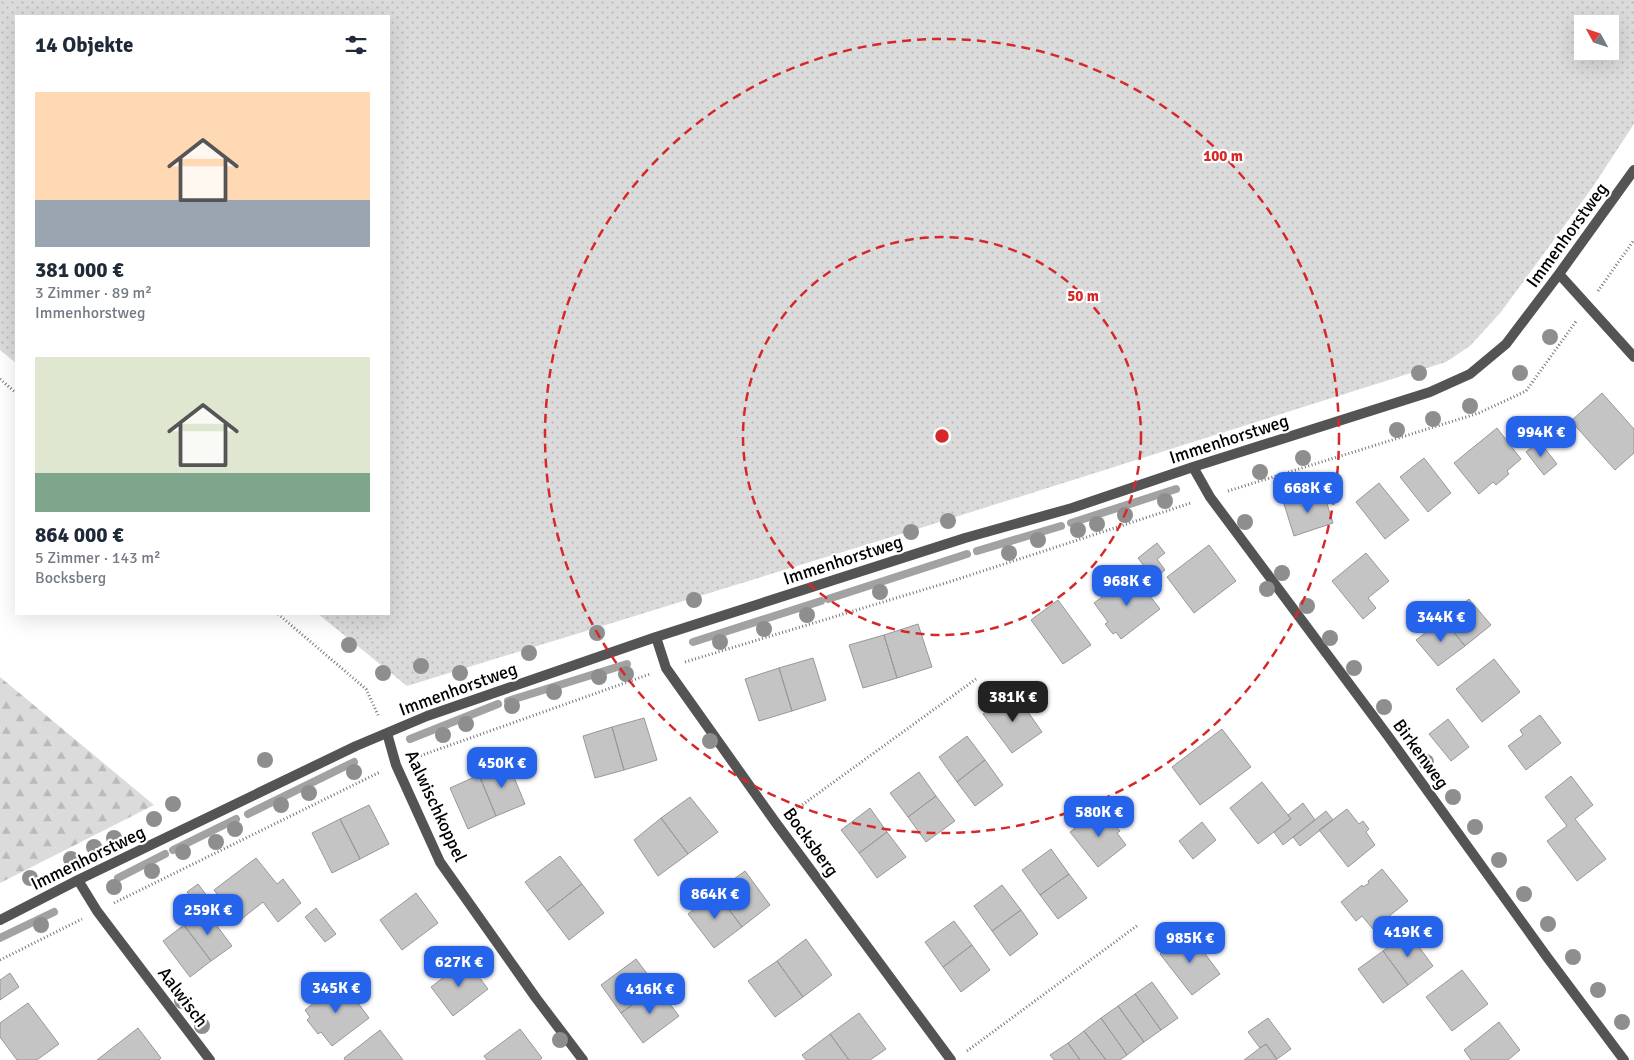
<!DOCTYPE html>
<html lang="de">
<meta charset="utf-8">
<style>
:root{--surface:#fff;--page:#f2f2f3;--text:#1f2937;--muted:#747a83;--accent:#2563eb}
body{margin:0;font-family:Signika,sans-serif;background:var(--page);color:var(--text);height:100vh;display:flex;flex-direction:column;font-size:19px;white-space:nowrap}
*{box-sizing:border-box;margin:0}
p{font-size:16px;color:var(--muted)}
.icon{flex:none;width:28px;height:28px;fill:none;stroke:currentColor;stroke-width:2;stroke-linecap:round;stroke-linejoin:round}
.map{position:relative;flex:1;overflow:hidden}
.sheet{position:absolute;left:15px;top:15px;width:375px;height:600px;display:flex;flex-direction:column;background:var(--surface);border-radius:0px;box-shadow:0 5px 20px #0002}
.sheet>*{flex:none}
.needle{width:32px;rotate:310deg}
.fabs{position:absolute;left:1574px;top:15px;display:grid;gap:10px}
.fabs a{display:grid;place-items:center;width:45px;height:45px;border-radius:0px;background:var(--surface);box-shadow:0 5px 20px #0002;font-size:25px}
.price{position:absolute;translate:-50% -42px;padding:0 11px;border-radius:10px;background:var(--accent);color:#fff;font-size:16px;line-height:32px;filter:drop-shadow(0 1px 2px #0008)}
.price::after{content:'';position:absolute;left:50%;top:30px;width:15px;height:11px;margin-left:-8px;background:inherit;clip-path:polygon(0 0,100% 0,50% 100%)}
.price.active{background:#222;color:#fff}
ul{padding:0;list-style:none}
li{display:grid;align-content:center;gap:10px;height:265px;padding:0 20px}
li span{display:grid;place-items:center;height:155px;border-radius:0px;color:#555}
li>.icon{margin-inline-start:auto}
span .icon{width:90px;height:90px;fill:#fffc;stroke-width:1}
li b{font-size:21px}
h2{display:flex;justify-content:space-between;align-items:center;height:60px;padding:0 20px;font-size:21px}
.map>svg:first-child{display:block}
</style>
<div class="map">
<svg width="1634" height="1060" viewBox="0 0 1634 1060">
<defs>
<pattern id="grass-dots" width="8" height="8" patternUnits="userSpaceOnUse" patternTransform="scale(1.25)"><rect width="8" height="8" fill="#dbdbdb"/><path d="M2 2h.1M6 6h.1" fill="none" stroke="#bababa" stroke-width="1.8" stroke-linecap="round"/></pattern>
<pattern id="forest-firs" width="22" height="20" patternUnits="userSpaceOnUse" patternTransform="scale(1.25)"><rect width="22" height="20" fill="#dbdbdb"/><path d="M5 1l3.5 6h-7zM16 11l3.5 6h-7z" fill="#bababa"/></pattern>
</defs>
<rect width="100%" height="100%" fill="#fff"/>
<path fill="url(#grass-dots)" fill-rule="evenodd" d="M0,0H1634V124L1592,188L1501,312L1470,346L1446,362L927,526L407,686L318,614H389V16H16V363L0,350ZM1582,24H1610V51H1582Z"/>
<path fill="url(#forest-firs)" d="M0,677L154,805L0,883Z"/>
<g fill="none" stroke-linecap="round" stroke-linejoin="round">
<path stroke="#a2a2a2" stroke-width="8" d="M1071,523L1176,489
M977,551L1061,526
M828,599L967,554
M693,642L821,601
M508,701L627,664
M410,739L498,704
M248,814L354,762
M173,850L236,819
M118,878L165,854
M0,938L54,912"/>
</g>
<path fill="#c4c4c4" stroke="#989898" d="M1602,393L1634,429V453L1615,470L1571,421Z
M1497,428L1521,459L1507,471L1509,474L1496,485L1493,482L1479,494L1454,463Z
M1539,441L1557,464L1544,475L1526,452Z
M1424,458L1451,493L1428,512L1400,477Z
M1379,483L1409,520L1385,539L1356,502Z
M1323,491L1333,523L1294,536L1284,504Z
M1157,543L1165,553L1157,559L1165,570L1154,579L1138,558Z
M1209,545L1236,581L1194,613L1167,577Z
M1366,553L1389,581L1368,598L1376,608L1363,619L1332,581Z
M1133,574L1160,609L1121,639L1116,632L1113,634L1105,624L1108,622L1094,603Z
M1469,599L1491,625L1465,646L1443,619Z
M1058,600L1091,645L1063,664L1031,620Z
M1443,619L1465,646L1438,666L1416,640Z
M918,624L932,667L897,678L884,635Z
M884,635L897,678L863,688L849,645Z
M813,658L826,700L792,711L779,668Z
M1494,659L1520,692L1482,722L1456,689Z
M779,668L792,711L759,721L745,679Z
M1014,692L1042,732L1012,753L983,714Z
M1540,715L1561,743L1526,770L1508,746L1523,735L1520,730Z
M644,718L657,760L624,770L612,727Z
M1448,719L1469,747L1451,761L1429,734Z
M612,727L624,770L595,778L583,736Z
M1222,729L1251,767L1200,805L1172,767Z
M967,736L985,760L957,782L939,757Z
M985,760L1003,785L975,806L957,782Z
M508,763L525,804L496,816L479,775Z
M919,772L936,796L908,817L890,793Z
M479,775L496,816L468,829L450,788Z
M1571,776L1593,805L1575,819L1606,859L1577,881L1547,841L1567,826L1545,797Z
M1262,782L1291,819L1258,844L1230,808Z
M936,796L955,821L926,842L908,817Z
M690,797L718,832L688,854L661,818Z
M1303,803L1315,820L1283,845L1274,832L1291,819L1288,815Z
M369,805L389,844L360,859L340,819Z
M870,808L887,832L859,853L841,830Z
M1347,809L1359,824L1363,821L1369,829L1366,832L1375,845L1348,867L1319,830Z
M1099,810L1108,821L1110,820L1120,831L1117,833L1126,845L1098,867L1070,832Z
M1326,811L1333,820L1300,846L1293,837Z
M661,818L688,854L658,876L634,840Z
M340,819L360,859L332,873L312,833Z
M1202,822L1216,840L1193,859L1179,841Z
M887,832L906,857L877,878L859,853Z
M1051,849L1069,874L1040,895L1022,870Z
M560,856L582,884L547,911L525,882Z
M256,858L277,884L283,879L301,903L278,922L263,902L239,921L214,890Z
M1382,869L1408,901L1373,929L1362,916L1356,921L1341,902L1362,885L1363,887L1369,883L1368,881Z
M745,871L770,905L742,927L716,892Z
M1069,874L1087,898L1058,919L1040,895Z
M198,884L213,904L202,912L187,892Z
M582,884L604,913L569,940L547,911Z
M1002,885L1021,910L992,931L974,906Z
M716,892L742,927L714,948L688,914Z
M416,893L438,923L402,950L380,920Z
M316,908L336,934L325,942L305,917Z
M205,910L232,946L211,961L184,925Z
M1021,910L1038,934L1010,956L992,931Z
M954,921L972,945L943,967L925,942Z
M184,925L211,961L190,977L163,941Z
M1189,932L1220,974L1192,995L1160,954Z
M1408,932L1433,966L1408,985L1383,951Z
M806,939L832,975L803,997L777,961Z
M972,945L990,970L961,992L943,967Z
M1383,951L1408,985L1383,1003L1358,969Z
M636,959L657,987L621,1013L601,985Z
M466,960L488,989L453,1016L431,987Z
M777,961L803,997L775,1017L748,981Z
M1462,970L1488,1004L1452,1031L1426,997Z
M10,973L19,987L0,1000V980Z
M342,981L369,1018L332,1046L321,1032L318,1034L307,1020L310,1017L305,1010Z
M1152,982L1178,1018L1161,1030L1135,994Z
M657,987L679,1016L643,1043L621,1013Z
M1135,994L1161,1030L1144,1042L1118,1006Z
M28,1003L59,1044L37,1060H17L0,1037V1023Z
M1118,1006L1144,1042L1127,1055L1101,1018Z
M859,1013L886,1049L870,1060H849L830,1034Z
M1101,1018L1127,1055L1120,1060H1106L1084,1031Z
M1268,1018L1291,1049L1277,1059L1266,1044L1260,1048L1248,1032Z
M1499,1022L1520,1050L1508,1060H1471L1464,1050Z
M138,1028L161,1058L159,1060H97Z
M520,1029L542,1058L540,1060H487L484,1056Z
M380,1030L403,1060H345L344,1058Z
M1084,1031L1106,1060H1080L1068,1043Z
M830,1034L849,1060H806L802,1055Z
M1068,1043L1080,1060H1054L1050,1055Z
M1266,1044L1277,1060H1244L1260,1048Z"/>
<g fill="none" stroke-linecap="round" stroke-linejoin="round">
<path stroke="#767676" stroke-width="3" stroke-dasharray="1 2.5" stroke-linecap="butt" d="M1598,291L1634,240
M0,379L16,393
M1228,491L1479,413L1526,391L1577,320
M278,614L366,689L379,717
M685,662L949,582L1191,503
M414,758L650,674
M791,813L976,679
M114,903L380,772
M0,960L82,919
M967,1051L1138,925"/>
<path stroke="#545454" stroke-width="10" d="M1559,274L1634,357
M1193,467L1210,497L1388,736L1547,957L1624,1060
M656,637L666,668L776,823L951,1060
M387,733L396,765L440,862L536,998L583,1060
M78,880L97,911L210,1060
M0,920L78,880L356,746L427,716L656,637L965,538L1072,508L1193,467L1430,392L1470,374L1506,344L1559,274L1634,170"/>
</g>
<g fill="#8e8e8e">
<circle cx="1550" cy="337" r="8"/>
<circle cx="1419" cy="373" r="8"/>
<circle cx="1520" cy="373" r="8"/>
<circle cx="1470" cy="406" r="8"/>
<circle cx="1433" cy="419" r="8"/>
<circle cx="1397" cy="430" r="8"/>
<circle cx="1303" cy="458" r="8"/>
<circle cx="1260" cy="472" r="8"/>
<circle cx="1165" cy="501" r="8"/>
<circle cx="1125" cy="515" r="8"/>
<circle cx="948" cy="521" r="8"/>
<circle cx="1245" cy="522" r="8"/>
<circle cx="1097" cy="524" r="8"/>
<circle cx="1078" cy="530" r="8"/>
<circle cx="911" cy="532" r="8"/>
<circle cx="1038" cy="540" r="8"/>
<circle cx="1009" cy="553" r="8"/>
<circle cx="1282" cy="573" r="8"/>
<circle cx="1267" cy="589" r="8"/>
<circle cx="880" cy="592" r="8"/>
<circle cx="694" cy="600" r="8"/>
<circle cx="1307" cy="606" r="8"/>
<circle cx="807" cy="615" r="8"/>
<circle cx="764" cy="629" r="8"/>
<circle cx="597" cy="633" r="8"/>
<circle cx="1330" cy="638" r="8"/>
<circle cx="720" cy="642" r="8"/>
<circle cx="349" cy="645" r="8"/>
<circle cx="529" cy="653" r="8"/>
<circle cx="421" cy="666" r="8"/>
<circle cx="1354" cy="668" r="8"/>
<circle cx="383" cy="673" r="8"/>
<circle cx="460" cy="673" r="8"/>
<circle cx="626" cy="674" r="8"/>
<circle cx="599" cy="677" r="8"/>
<circle cx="554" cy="692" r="8"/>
<circle cx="512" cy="706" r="8"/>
<circle cx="1384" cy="707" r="8"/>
<circle cx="466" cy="724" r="8"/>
<circle cx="443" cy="735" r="8"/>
<circle cx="710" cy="741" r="8"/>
<circle cx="265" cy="760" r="8"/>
<circle cx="1426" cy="762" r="8"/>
<circle cx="354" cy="772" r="8"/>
<circle cx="309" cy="793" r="8"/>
<circle cx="1453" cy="797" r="8"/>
<circle cx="173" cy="804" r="8"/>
<circle cx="281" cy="805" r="8"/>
<circle cx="154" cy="819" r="8"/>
<circle cx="1475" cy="827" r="8"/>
<circle cx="235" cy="829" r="8"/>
<circle cx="114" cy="838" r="8"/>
<circle cx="216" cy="842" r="8"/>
<circle cx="94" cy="847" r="8"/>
<circle cx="183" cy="852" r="8"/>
<circle cx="71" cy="859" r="8"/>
<circle cx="1499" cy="860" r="8"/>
<circle cx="152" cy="871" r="8"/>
<circle cx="30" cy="878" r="8"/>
<circle cx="114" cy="887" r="8"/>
<circle cx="1524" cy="894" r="8"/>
<circle cx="1548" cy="924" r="8"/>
<circle cx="41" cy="925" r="8"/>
<circle cx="1573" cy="957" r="8"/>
<circle cx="1598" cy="990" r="8"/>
<circle cx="182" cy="1001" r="8"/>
<circle cx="1622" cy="1022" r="8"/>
<circle cx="202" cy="1026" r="8"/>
<circle cx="560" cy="1040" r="8"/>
</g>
<g fill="none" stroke="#d62828" stroke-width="2.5" stroke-dasharray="9 6">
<circle cx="942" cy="436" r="199"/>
<circle cx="942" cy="436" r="397"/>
</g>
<g text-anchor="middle" stroke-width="4.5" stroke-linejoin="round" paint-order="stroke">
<g font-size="18" fill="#000" stroke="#fff">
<text transform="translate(1567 235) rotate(-54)" y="6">Immenhorstweg</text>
<text transform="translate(1229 439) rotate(-18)" y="6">Immenhorstweg</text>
<text transform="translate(843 560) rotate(-18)" y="6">Immenhorstweg</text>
<text transform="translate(458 689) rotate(-20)" y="6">Immenhorstweg</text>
<text transform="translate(1421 754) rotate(54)" y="6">Birkenweg</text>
<text transform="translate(436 806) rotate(65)" y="6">Aalwischkoppel</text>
<text transform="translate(811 842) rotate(54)" y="6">Bocksberg</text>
<text transform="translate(88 858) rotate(-26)" y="6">Immenhorstweg</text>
<text transform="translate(183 997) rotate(53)" y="6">Aalwisch</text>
</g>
</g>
<circle cx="942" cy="436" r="8" fill="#d62828" stroke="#fff" stroke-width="2.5"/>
<g font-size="15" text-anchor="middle" font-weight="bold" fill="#d62828" stroke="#fff" stroke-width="4.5" stroke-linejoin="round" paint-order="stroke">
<text x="1223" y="161">100 m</text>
<text x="1083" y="301">50 m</text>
</g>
</svg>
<div class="fabs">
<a><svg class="needle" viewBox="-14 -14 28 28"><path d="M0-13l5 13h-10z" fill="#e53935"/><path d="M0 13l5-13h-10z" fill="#747a83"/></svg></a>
</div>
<b class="price" style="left:1541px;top:458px">994K €</b>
<b class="price" style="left:1308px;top:514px">668K €</b>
<b class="price" style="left:1127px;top:607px">968K €</b>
<b class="price" style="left:1441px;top:643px">344K €</b>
<b class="price active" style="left:1013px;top:723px">381K €</b>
<b class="price" style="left:502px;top:789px">450K €</b>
<b class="price" style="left:1099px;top:838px">580K €</b>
<b class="price" style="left:715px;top:920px">864K €</b>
<b class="price" style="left:208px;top:936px">259K €</b>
<b class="price" style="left:1408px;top:958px">419K €</b>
<b class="price" style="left:1190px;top:964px">985K €</b>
<b class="price" style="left:459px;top:988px">627K €</b>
<b class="price" style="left:336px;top:1014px">345K €</b>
<b class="price" style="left:650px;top:1015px">416K €</b>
<section class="sheet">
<h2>14 Objekte<svg class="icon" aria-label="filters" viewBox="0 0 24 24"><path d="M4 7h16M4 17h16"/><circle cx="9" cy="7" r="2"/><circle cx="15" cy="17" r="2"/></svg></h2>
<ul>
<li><span style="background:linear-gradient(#ffd9b3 70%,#9aa5b1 0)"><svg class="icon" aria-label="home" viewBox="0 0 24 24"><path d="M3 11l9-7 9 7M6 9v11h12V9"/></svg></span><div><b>381 000 €</b><p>3 Zimmer · 89 m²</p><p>Immenhorstweg</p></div></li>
<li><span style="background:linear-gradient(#dfe7d0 75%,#7fa58c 0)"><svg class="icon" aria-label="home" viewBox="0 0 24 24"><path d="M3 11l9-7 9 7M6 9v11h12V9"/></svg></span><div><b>864 000 €</b><p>5 Zimmer · 143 m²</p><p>Bocksberg</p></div></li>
</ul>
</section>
</div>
